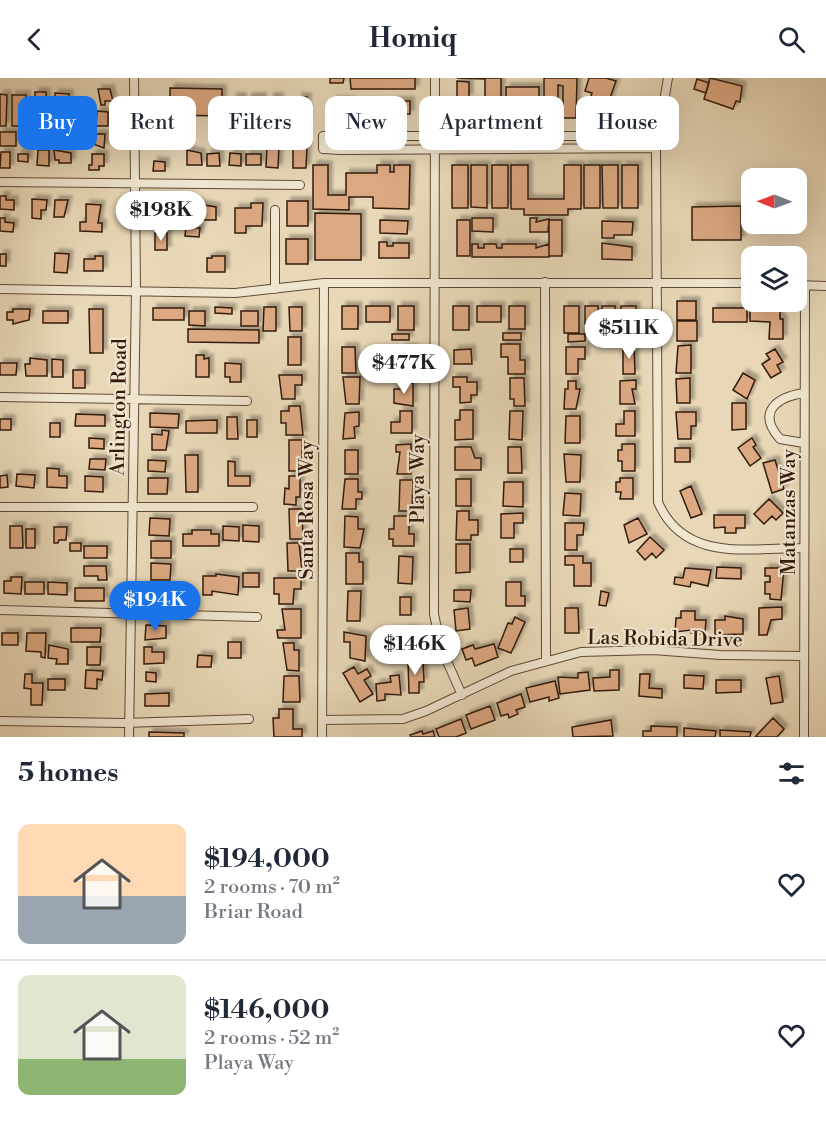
<!DOCTYPE html>
<meta charset="utf-8">
<style>
:root{--surface:#fff;--page:#f6f6f7;--text:#1f2937;--muted:#747a83;--line:#e0e1e3;--accent:#1a73e8}
body{margin:0;font-family:"Libre Bodoni",serif;background:var(--page);color:var(--text);height:100vh;display:flex;flex-direction:column;font-size:22px;white-space:nowrap}
*{box-sizing:border-box;margin:0}
p{font-size:20px;color:var(--muted)}
.icon{flex:none;width:33px;height:33px;fill:none;stroke:currentColor;stroke-width:2;stroke-linecap:round;stroke-linejoin:round}
.map{position:relative;height:659px;overflow:hidden}
.panel{display:flex;flex-direction:column;background:var(--surface);flex:1}
.panel>*{flex:none}
.guide{position:absolute;left:18px;top:18px;width:790px;height:54px;display:flex;gap:12px}
.needle{width:39px;rotate:271deg}
.buttons{position:absolute;left:741px;top:90px;display:grid;gap:12px}
.buttons a{display:grid;place-items:center;width:66px;height:66px;border-radius:12px;background:var(--surface);box-shadow:0 6px 24px #0002;font-size:30px}
.price{position:absolute;translate:-50% -51px;padding:0 14px;border-radius:21px;background:#fff;color:#222;font-size:20px;line-height:39px;filter:drop-shadow(0 2px 3px #0008)}
.price::after{content:'';position:absolute;left:50%;top:36px;width:18px;height:14px;margin-left:-9px;background:inherit;clip-path:polygon(0 0,100% 0,50% 100%)}
.price.current{background:var(--accent);color:#fff}
ul{padding:0;list-style:none}
li{display:flex;align-items:center;gap:18px;height:150px;padding:0 18px}
li+li{border-top:2px solid var(--line)}
li span{display:grid;place-items:center;flex:none;width:168px;height:120px;border-radius:12px;color:#555}
li>.icon{margin-inline-start:auto}
span .icon{width:72px;height:72px;fill:#fffc;stroke-width:1}
li b{font-size:26px}
h2{display:flex;justify-content:space-between;align-items:center;height:72px;padding:0 18px;font-size:26px}
.pill{padding:0 21px;border-radius:12px;background:var(--surface);box-shadow:0 6px 24px #0002;font-size:21px;line-height:54px}
.pill.current{background:var(--accent);color:#fff}
header{display:flex;justify-content:space-between;align-items:center;height:78px;padding:0 18px;background:var(--surface);font-size:27px;font-weight:700}
.map>svg:first-child{display:block}
</style>
<header><svg class="icon" aria-label="back" viewBox="0 0 24 24"><path d="M15 5l-7 7 7 7"/></svg>Homiq<svg class="icon" aria-label="search" viewBox="0 0 24 24"><circle cx="10" cy="10" r="6"/><path d="M15 15l6 6"/></svg></header>
<div class="map">
<svg width="826" height="659" viewBox="0 0 826 659">
<defs>
<filter id="shadow"><feDropShadow dx="4" dy="-4" stdDeviation="1.5" flood-color="#0004"/></filter>
</defs>
<rect width="100%" height="100%" fill="#e8d8b7"/>
<filter id="stains"><feTurbulence type="fractalNoise" baseFrequency=".00333" numOctaves="4"/><feColorMatrix values="0 0 0 0 .2 0 0 0 0 .09 0 0 0 0 .02 0 0 0 .5 -.17"/></filter>
<radialGradient id="worn" r=".72"><stop offset=".6" stop-color="#630" stop-opacity="0"/><stop offset="1" stop-color="#630" stop-opacity=".3"/></radialGradient>
<path fill="#dca982" stroke="#331a0b" stroke-width="1.5" filter="url(#shadow)" d="M330,0H344L343,5H330Z
M350,0H415V11H351Z
M457,0H501V41L457,40V24H485V1Z
M544,0H577L576,40H563V8L558,7V40H544Z
M589,0H606L616,3L603,40L586,34L592,15L585,13Z
M710,0L742,8L740,24L736,23L733,31L704,21Z
M697,1L709,5L706,15L694,11Z
M457,3L469,4V20H457Z
M506,9H539V40H524V22H520V40H506Z
M170,10L222,11V38L170,37Z
M98,11H110L113,23H105V27H101Z
M35,14H46V36H35Z
M55,15L69,16V27H55Z
M0,16L7,17L6,48H0Z
M12,17H26L24,48H12Z
M233,19H242V30H233Z
M248,19H262V30H247Z
M270,19H279V40H298V19H307V44L301,43V48H270Z
M333,22L352,23L351,36L332,35Z
M391,23H410V36H391Z
M358,24H384V36H358Z
M97,33L108,34V48H96Z
M0,54H16V68H0Z
M295,55V63H279V56Z
M93,56H105L104,70L93,66Z
M154,61H165V71H154Z
M267,67L279,68L278,90L266,89Z
M293,67L307,68L306,90H293Z
M38,72H49V88L37,87Z
M54,72L71,75V85H59V82H55Z
M187,72L201,75L202,87H187Z
M1,74H10V90H0Z
M219,75L220,88H207V76Z
M230,75L241,76V88L229,87Z
M18,76H28V84L18,83Z
M92,76H104V88H99V92H89V87H92Z
M246,76H261V87H246Z
M154,83L165,84V93H153Z
M313,87H328V117H346V95H377V87H390V94H394V87H410L409,131L373,130V119H349V132L313,131Z
M452,87H468V130H452Z
M471,87H487V130L471,129Z
M492,87H508V130H492Z
M511,87H528V121H564V87H581V131H568V137H524V131H511Z
M584,87H600V130H584Z
M602,87H618V130H603Z
M622,87H638V130H622Z
M0,118H6V122H14V132L0,131Z
M32,121L47,122L46,132H41V141L32,140Z
M55,122H68L64,139H54Z
M287,123H308V148H287Z
M251,125H263L262,148H246V155H235V130H251Z
M86,126L101,127L98,145H102V154L80,153V144H86Z
M198,126L216,129V142H192V129H198Z
M741,128V162H692V129Z
M315,135L361,136V182H315Z
M0,140H5V144L14,145L13,154L0,153Z
M472,140H493V154L472,153Z
M530,140H537L536,144L549,141L548,154H530Z
M380,142L408,143L407,156L380,155Z
M457,142H470V178H457Z
M549,142H562V178H549Z
M602,143L633,144L632,157H614V160H602Z
M186,149L200,150L199,159L185,158Z
M155,155H167V172H155Z
M286,161H308V186H286Z
M379,164H387V168H393V165H409V180H379Z
M602,165L632,169V182L602,181Z
M472,166H478V170H484V166H496L497,170H502V166H536V170L549,166V179H472Z
M55,175L69,176L67,195L54,194Z
M0,176H6V188H0Z
M95,178H103V193H84V181H95Z
M212,178H225V194H207V180H212Z
M677,223H696V242H677Z
M342,228H358V251H342Z
M366,228H390V244H366Z
M398,228H414V252H398Z
M453,228H469V252H453Z
M477,228H501V244H477Z
M509,228H525V251H509Z
M564,228H579V255H564Z
M585,228H598V246H585Z
M602,228H615V245H602Z
M621,228H636V252H621Z
M215,229L232,230V236L215,235Z
M264,229H276V253H263Z
M289,229H302V253H290Z
M750,229L780,230V241H783V261H769L770,244L750,243Z
M153,230H184V242H153Z
M713,230H747V244H713Z
M13,231H30L29,242L13,246V242H7V234H13Z
M89,231H103V275H90Z
M43,233H68V245H43Z
M189,233H205V248L189,247Z
M241,233H258V248H241Z
M677,243H697V263H677Z
M188,251L259,252V265L188,264Z
M625,253L633,254V261L624,260Z
M601,254H611V262H601Z
M503,255H521V262H503Z
M392,256H409V262H392Z
M568,256H585V263L568,264Z
M288,259H301V287H288Z
M501,266H520V282H525V296H508V279H501Z
M623,267H634L635,296H623Z
M691,267V295H676L678,268Z
M342,269H355L356,295H342Z
M566,269H585V281H578V296H566Z
M402,270H413V281H402Z
M471,271L472,286H454V272Z
M775,271L783,284L777,287L781,294L771,300L762,286L770,281L766,276Z
M196,277H204V281L209,280V299H196Z
M30,280L47,282V298H26L25,286H30Z
M52,281L63,282V299H52Z
M0,285H17L16,297H0Z
M225,285L241,286V304H230V299H225Z
M73,292H85V310H73Z
M743,295L755,302L747,321L733,312Z
M279,297H302V307H295V321H282Z
M343,299H360L359,326H346Z
M453,299H467V304H477V317H471V324L460,325V309H453Z
M510,300H524L525,328H514V321H510Z
M690,300V325H677L676,301Z
M636,302V311H632L635,326H620V303Z
M568,303H576V311H580L576,331H564L565,311H568Z
M401,305H413V328L394,325V311H401Z
M732,325H746V351L732,352Z
M289,328H300L303,357H286V345H281V333H289Z
M460,332H473V361L455,362V342H460Z
M400,333H412V355H391V344H400Z
M510,333H523L522,362L509,361Z
M624,333H635V358H616V346H624Z
M359,334V348L354,349L355,360L343,361L345,335Z
M676,334H696V348H691V361H678Z
M150,335L179,336L178,350L150,349Z
M76,336L105,337V348H75Z
M566,338H580V365H565Z
M227,339H237L238,361H227Z
M0,341H11V352H0Z
M217,342V355H186V343Z
M247,342H257V359H247Z
M50,345H60V359H50Z
M162,352L169,353L166,372H152V356L162,357Z
M89,360L104,361V371L89,370Z
M752,360L756,367L753,369L761,380L750,388L738,370Z
M289,362H302V393H289Z
M411,366V396H397L400,374H396V367Z
M622,366H635V393H622V383H618V372H622Z
M455,369H471L475,380H481V392H455Z
M508,369H521L522,395H508Z
M675,370H690V384H675Z
M345,372H358V396H345Z
M564,376L581,377L580,404H566Z
M185,377H198V414H186Z
M90,381H106L105,392L89,391Z
M148,382L166,383L165,394L148,393Z
M775,382L784,411L772,415L763,385Z
M228,383L235,384V398H250V408H228Z
M47,390L59,391V398H67V410L47,409Z
M17,396L35,397L34,410L16,408Z
M7,397L8,409L0,410V398Z
M85,398L103,399V414L85,413Z
M289,398H300V419H296V427L284,426L285,410L289,411Z
M148,400H168L167,416H148Z
M620,400H633V421H620L621,414H616V404H620Z
M345,401H358V414H362V421H356V431H342Z
M456,401H471V428H456Z
M400,402H413L412,433H399Z
M504,404H523V429L503,428Z
M691,408L702,436L691,440L680,413Z
M565,415L581,416L580,438L563,437Z
M769,421L783,435L776,442L772,438L764,446L754,436Z
M289,431H302L303,461H290Z
M457,433H469V442H478V457H471V462H456Z
M523,435V445H514V460H501V436Z
M714,437H745V450H736V455H725V449L714,450Z
M345,438L358,439V451H364L360,470L344,469Z
M394,438H409V456H414V468H393V461H389V451H394Z
M150,440L170,441L169,458L149,457Z
M638,440L647,456L629,465L624,447Z
M565,445H584L583,457H577V472H565Z
M243,447L259,448V464L243,463Z
M10,448H22L23,470H10Z
M223,448L239,449V463L223,462Z
M54,449H67L66,462H59L58,465H54Z
M26,451H35V470H26Z
M192,452H211V456H219V468H183V456H192Z
M650,459L664,472L656,480L652,475L645,482L637,473Z
M151,463H171V480H151Z
M70,465H81V473H70Z
M287,465H299L302,493H288Z
M456,466H470V494L456,495Z
M84,468H107V480H84Z
M510,471H523V484H510Z
M346,475H359V484H363V506H346Z
M399,478L413,479L412,506L398,505Z
M565,478H583V485H591V508H574V487H565Z
M151,485L171,486L170,502H151Z
M84,488H106L107,502H98V498H84Z
M717,489L741,490V501L716,500Z
M685,490L711,492L708,508L691,504L690,509L674,506L675,499L683,500Z
M765,490H784L781,522L770,521V516H765V504H770V498H765Z
M243,495H259V509H243Z
M216,496L239,499L238,517L212,513V517H203V498H216Z
M11,499H22L21,516L4,515V503H11Z
M274,500H301V511H294L293,526H279V516H274Z
M25,504H44V516H25Z
M48,504L67,505V517L48,516Z
M506,504H521V518H525V528H506Z
M170,507L171,520L152,521L151,508Z
M75,510H104V523H75Z
M454,512H471L470,524L454,523Z
M348,513H361L360,543H347Z
M601,513L609,515L606,528L599,527Z
M400,519H411V537H400Z
M782,529V541L771,542L767,557H759V530Z
M468,530L470,551L456,553L454,532Z
M565,530H578L579,555H565Z
M282,531H301V560H278L277,552H285Z
M681,533H695V542H706L705,556L691,555V552L675,554L676,540H681Z
M725,538L743,541V556L715,557V542H725Z
M515,539L525,544L511,575L498,570L508,545L512,546Z
M146,547L166,548V560L145,562Z
M71,550H101L100,564H71Z
M413,551L417,571L403,573L399,553Z
M344,554L366,558L365,583L350,580V564H344Z
M2,555H18V567H2Z
M27,555H46L45,580L41,579V574L26,573Z
M228,564H241V580H228Z
M283,565H294V572H299V593L287,592Z
M494,566L498,579L475,588L472,580L466,582L462,571L473,567L475,571Z
M49,567L68,571V586H56L57,581L48,580Z
M87,569H101L100,587H87Z
M144,569H152V574H164V585L144,586Z
M198,577L212,578L211,589H197Z
M408,583H423L424,604H419V615H409Z
M354,589L358,596L367,591L371,598L364,602L373,616L360,624L343,595Z
M86,592L103,593L102,602L97,601V611L85,610Z
M610,592H619V612L594,613L593,600L610,599Z
M146,594L156,595V604L146,603Z
M588,594L590,612L560,616L558,599L578,600V595Z
M25,596H32V605H43L42,627H31V611L24,610Z
M640,596H650L649,610L662,611V620L639,618Z
M399,597L401,617L385,616V622L377,623L376,606L391,604L390,598Z
M684,597L704,598L703,611L684,610Z
M284,598H299L300,624H283Z
M779,598L783,624L771,626L766,600Z
M48,601H65V612H48Z
M716,602H741V614L716,615Z
M555,603L559,620L549,623V619L530,624L526,610Z
M169,615V628H145V616Z
M521,616L525,629L516,632L518,636L509,640L508,636L501,638L497,625Z
M490,628L495,642L471,651L466,637Z
M279,631H293V651H302V659H274L273,640H279Z
M773,640L784,651L777,659H755Z
M461,641L466,655L456,659H439L436,651Z
M611,642L613,658L573,659L572,649Z
M651,648L677,649V659H643V653H651Z
M684,650L716,653L715,659H684Z
M720,652L751,654L750,659H720Z
M422,653L423,656L433,653L435,659H411L410,657Z
M149,654L184,655V659H149Z"/>
<g fill="none" stroke-linecap="round" stroke-linejoin="round">
<g stroke="#604a36" stroke-width="10">
<path id="minor" d="M435,0L434,536L441,570L462,617
M668,0L656,70L658,424C684,485 749,470 804,470
M656,70L340,72L323,71V58H657
M0,104L300,107
M545,204L546,583
M796,207L826,208
M0,211L235,215L324,205H752
M275,211V132
M804,315C777,319 756,334 780,361L804,365
M0,319L247,323
M0,429H253
M0,532L257,539
M322,642L403,641L426,633L511,593L581,574L653,572L720,577L804,578
M0,643L124,645L249,641
M129,659L136,212L134,0
M322,659L324,205
M804,659L805,208"/>
</g>
<use href="#minor" stroke="#f0e6d0" stroke-width="8"/>
</g>
<g text-anchor="middle" stroke-width="4.5" stroke-linejoin="round" paint-order="stroke">
<g font-size="20" fill="#331a0b" stroke="#f0e6d0">
<text transform="translate(118 329) rotate(-89)" y="7">Arlington Road</text>
<text transform="translate(417 401) rotate(-90)" y="7">Playa Way</text>
<text transform="translate(306 432) rotate(-90)" y="7">Santa Rosa Way</text>
<text transform="translate(788 434) rotate(-90)" y="7">Matanzas Way</text>
<text transform="translate(665 560) rotate(1)" y="7">Las Robida Drive</text>
</g>
</g>
<rect width="100%" height="100%" filter="url(#stains)"/>
<rect width="100%" height="100%" fill="url(#worn)"/>
</svg>
<div class="buttons">
<a><svg class="needle" viewBox="-14 -14 28 28"><path d="M0-13l5 13h-10z" fill="#e53935"/><path d="M0 13l5-13h-10z" fill="#747a83"/></svg></a>
<a><svg class="icon" aria-label="layers" viewBox="0 0 24 24"><path d="M12 4l9 5-9 5-9-5zM3 14l9 5 9-5"/></svg></a>
</div>
<b class="price" style="left:161px;top:164px">$198K</b>
<b class="price" style="left:629px;top:282px">$511K</b>
<b class="price" style="left:404px;top:317px">$477K</b>
<b class="price current" style="left:155px;top:554px">$194K</b>
<b class="price" style="left:415px;top:598px">$146K</b>
<div class="guide">
<a class="pill current">Buy</a>
<a class="pill">Rent</a>
<a class="pill">Filters</a>
<a class="pill">New</a>
<a class="pill">Apartment</a>
<a class="pill">House</a>
</div>
</div>
<section class="panel">
<h2>5 homes<svg class="icon" aria-label="filters" viewBox="0 0 24 24"><path d="M4 7h16M4 17h16"/><circle cx="9" cy="7" r="2"/><circle cx="15" cy="17" r="2"/></svg></h2>
<ul>
<li><span style="background:linear-gradient(#ffd9b3 60%,#9aa5b1 0)"><svg class="icon" aria-label="home" viewBox="0 0 24 24"><path d="M3 11l9-7 9 7M6 9v11h12V9"/></svg></span><div><b>$194,000</b><p>2 rooms · 70 m²</p><p>Briar Road</p></div><svg class="icon" aria-label="heart" viewBox="0 0 24 24"><path d="M12 20l-8-8c-3-5 5-10 8-4 3-6 11-1 8 4z"/></svg></li>
<li><span style="background:linear-gradient(#dfe7d0 70%,#8fb573 0)"><svg class="icon" aria-label="home" viewBox="0 0 24 24"><path d="M3 11l9-7 9 7M6 9v11h12V9"/></svg></span><div><b>$146,000</b><p>2 rooms · 52 m²</p><p>Playa Way</p></div><svg class="icon" aria-label="heart" viewBox="0 0 24 24"><path d="M12 20l-8-8c-3-5 5-10 8-4 3-6 11-1 8 4z"/></svg></li>
</ul>
</section>
